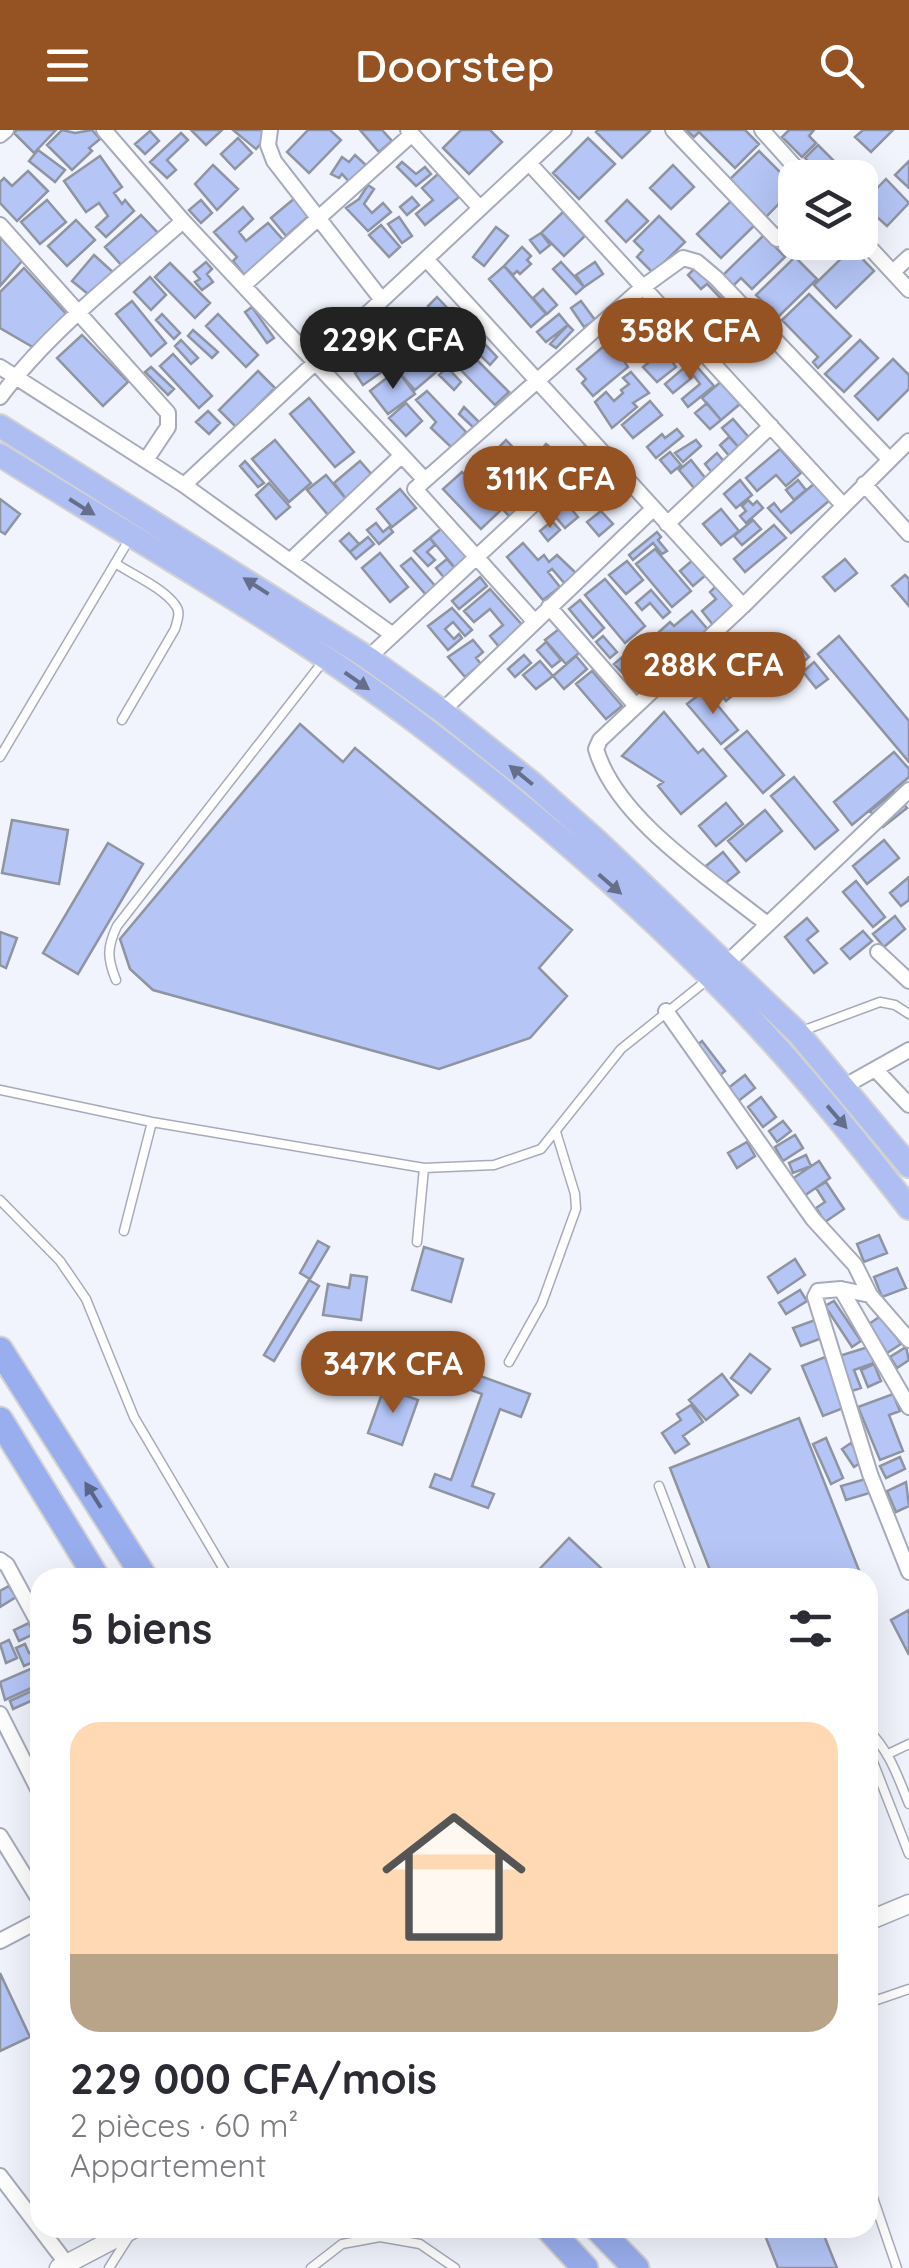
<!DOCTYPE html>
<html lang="fr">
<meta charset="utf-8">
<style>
:root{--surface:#fff;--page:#f2f2f3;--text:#2b2b33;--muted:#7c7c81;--accent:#955223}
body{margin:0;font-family:Quicksand,sans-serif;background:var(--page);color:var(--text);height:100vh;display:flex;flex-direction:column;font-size:38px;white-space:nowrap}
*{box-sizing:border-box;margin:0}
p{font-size:32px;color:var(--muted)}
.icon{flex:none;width:55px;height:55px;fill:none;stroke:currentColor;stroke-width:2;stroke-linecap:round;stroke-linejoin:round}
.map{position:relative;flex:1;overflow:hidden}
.side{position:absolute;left:30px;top:1438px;width:848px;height:670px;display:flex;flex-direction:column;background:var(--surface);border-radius:30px;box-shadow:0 10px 40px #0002}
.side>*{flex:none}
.buttons{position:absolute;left:778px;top:30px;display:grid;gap:20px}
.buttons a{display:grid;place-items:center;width:100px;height:100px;border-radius:20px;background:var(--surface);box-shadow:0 10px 40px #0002;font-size:50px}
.price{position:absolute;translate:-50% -85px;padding:0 22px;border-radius:35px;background:var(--accent);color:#fff;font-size:32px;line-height:65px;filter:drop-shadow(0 2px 5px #0008)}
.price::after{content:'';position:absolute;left:50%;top:60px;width:30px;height:22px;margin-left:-15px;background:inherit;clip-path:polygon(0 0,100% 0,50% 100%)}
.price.on{background:#222;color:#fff}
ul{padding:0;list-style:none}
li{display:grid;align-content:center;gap:20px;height:530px;padding:0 40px}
li span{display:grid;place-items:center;height:310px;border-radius:30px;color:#555}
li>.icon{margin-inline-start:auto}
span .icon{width:180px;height:180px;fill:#fffc;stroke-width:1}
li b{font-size:42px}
h2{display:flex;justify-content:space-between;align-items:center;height:120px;padding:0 40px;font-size:42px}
header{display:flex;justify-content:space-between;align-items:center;height:130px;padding:0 40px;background:var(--accent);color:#fff;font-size:45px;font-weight:600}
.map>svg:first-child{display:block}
</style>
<header><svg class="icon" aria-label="menu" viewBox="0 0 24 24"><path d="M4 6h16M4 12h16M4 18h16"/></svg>Doorstep<svg class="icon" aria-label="search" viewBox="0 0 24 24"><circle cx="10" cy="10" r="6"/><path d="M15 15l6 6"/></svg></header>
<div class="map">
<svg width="909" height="2138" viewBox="0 0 909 2138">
<rect width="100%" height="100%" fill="#f1f4fd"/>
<path fill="#b4c5f6" stroke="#8f94a1" stroke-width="2.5" d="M17,0H56L34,23L14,3Z
M62,0L75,3L92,0L100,9L89,18L92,21L72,40L47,15Z
M191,0H222L206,15Z
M233,0H262L268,5L256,19Z
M308,0H330L341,10L309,43L287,22Z
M360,0H382L392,11L379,22Z
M461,0H490L502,12L469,44L443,18Z
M598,0H649L650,1L622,28L596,2Z
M686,0H745L759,14L735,38L699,2L694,7Z
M789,0H814L809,6L816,13L802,27L782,7Z
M863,0H893L871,22L855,7Z
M150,1L159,11L145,24L135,14Z
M181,3L188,10L167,30L176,40L167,48L150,32Z
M238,8L252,23L235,39L221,24Z
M588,8L615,34L579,69L553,43Z
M818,15L843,40L836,48H824L805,28Z
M38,20L65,40L55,52L29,31Z
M759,21L795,57L766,87L729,50Z
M355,25L368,37L351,54L342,44L339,48L331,44L342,27L349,32Z
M100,26L122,57L114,63L122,74L125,70L134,81L106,107L96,97L108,86L99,73L86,82L64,51Z
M909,31V58L895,45Z
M402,32L416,44L425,37L431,44L416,56L397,37Z
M213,35L238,59L217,80L195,54Z
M673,35L694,57L671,79L650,58Z
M28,41L48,61L17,91L0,73V52L4,48L12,56Z
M438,44L459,67L425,95L416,84L433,70L422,58Z
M886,49L909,73L887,96L877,87L864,100L860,96V76Z
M368,55L374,59L364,74L372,83L383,73L391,82L368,101L346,78L359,69Z
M296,67L311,84L286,106L271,88Z
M412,67L419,75L407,85L400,77Z
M734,68L758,92L721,128L697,104Z
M47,70L66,92L40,114L21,92Z
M201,70L212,83L201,93L189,80Z
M627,70L648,91L626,112L606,91Z
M243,77L253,89L239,102L246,111L268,93L285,112L246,147L233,131L237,127L214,102Z
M563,82L585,106L564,126L541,103Z
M141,85L159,104L123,137L105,117Z
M659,86L685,112L653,143L637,127L643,120L634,111Z
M399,87L412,106L402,113L388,94Z
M76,90L95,110L67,136L48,116Z
M381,95L400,117L389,127L369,105Z
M496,97L508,106L484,136L473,127Z
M541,103L550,115L540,123L530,110Z
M764,105L785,127L752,159L741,148L733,156L723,145Z
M0,107L22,131L0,156Z
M522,117L531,126L527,130L531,134L520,144L517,141L513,145L504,136Z
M852,118L874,141L836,178L814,155Z
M94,125L114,143L93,168L72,151Z
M795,127L817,149L778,187L756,165Z
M206,132L212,139L207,144L213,152L202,160L195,152L200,149L194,142Z
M561,132L584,157L576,164L553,139Z
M595,132L603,144L584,157L576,145Z
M170,133L210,173L195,188L155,147Z
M698,135L738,176L714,200L705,192L725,173L707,154L701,159L688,145Z
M504,136L546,184L531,197L489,149Z
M24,138L69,187L36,219L0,198V162Z
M150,147L166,165L151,180L134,162Z
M543,159L557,175L547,184L533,168Z
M809,164L851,206L818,238L813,232L818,227L782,190Z
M437,167L467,199L457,207L428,176Z
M132,171L166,213L151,226L116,184Z
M581,171L595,190L584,197L571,178Z
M252,177L274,208L267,213L245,182Z
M649,178L663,195L631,222L616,205Z
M162,184L180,203L174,209L156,190Z
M218,184L258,225L246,237L206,196Z
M559,184L568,195L546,212L537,202Z
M435,193L456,212L453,215L436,200L426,212L422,209L417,214L403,201L409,195L423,207Z
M568,195L573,200L556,218L550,214Z
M193,200L218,222L212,228L188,206Z
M438,204L456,225L415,260L397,240Z
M82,205L128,252L103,276L57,228Z
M394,205L401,213L385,228L378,220Z
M181,210L198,228L191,234L175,216Z
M481,210L497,227L490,235L473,218Z
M611,210L628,237L593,266L582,253L586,249L577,239Z
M860,210L878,228L844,262L825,244Z
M660,214L676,237L657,252L643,237L649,232L644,226Z
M469,222L509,262L495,275L456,235Z
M173,224L212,266L199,278L160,236Z
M378,227L386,239L363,255L355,243Z
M893,229L909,245V259L878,290L855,266Z
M692,231L714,256L688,277L682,269L700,254L694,246L673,263L665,254Z
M151,237L174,259L168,265L145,242Z
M447,237L461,252L454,260L439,245Z
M397,240L415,264L388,284L370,261Z
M258,241L275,258L236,297L219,280Z
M631,242L649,263L633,273L637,277L612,298L595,272L606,262L614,271L623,263L621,260L629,254L623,248Z
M724,249L736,263L733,266L740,274L721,290L702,268Z
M427,261L466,302L452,318L431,298L436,292L416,270Z
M309,268L354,322L335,337L290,284Z
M650,271L662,285L633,308L622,295Z
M406,273L422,291L406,306L389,288Z
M707,273L721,290L710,299L695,283Z
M464,277L481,294L476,300L459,284Z
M208,281L220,293L209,304L196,292Z
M733,289L752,311L741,320L722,298Z
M677,299L683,306L656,328L647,317L662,304L665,308Z
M729,307L741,320L731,328L720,315Z
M275,310L311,353L289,372L252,329Z
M506,310L544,350L529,364L492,324Z
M696,310L701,316L683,332L675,323Z
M546,314L557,323L544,339L533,330Z
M780,319L801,343L786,356L776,345L757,361L746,348Z
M483,321L499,338L491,345L475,328Z
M670,322L681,335L671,343L660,330Z
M717,323L726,334L713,344L705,334Z
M691,330L706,349L694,358L679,340Z
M245,331L264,353L258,357L240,336Z
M360,331L374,347L347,370L334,353Z
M476,332L491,351L483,357L468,338Z
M462,342L500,381L481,399L443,359Z
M594,344L617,371L608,379L585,351Z
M326,345L346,369L328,385L307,360Z
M740,350L752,365L736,378L724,364Z
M798,350L806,360L794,370L786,360Z
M816,352L830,370L791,403L768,378L774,373L781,382Z
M269,353L290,377L276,389L256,365Z
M508,356L524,374L510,387L493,369Z
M400,359L416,378L392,397L377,379Z
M562,368L578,387L565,398L549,379Z
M0,369L20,384L5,404L0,401Z
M748,370L753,375L757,371L763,378L746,393L740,386L746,381L742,376Z
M721,379L739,401L721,415L703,394Z
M601,381L613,394L599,406L587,392Z
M753,390L761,399L742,415L734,406Z
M552,391L560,400L548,411L540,401Z
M376,393L383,402L389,397L393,402L379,414L367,400Z
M774,395L786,408L745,442L734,429Z
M442,398L468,428L456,439L430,408Z
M657,402L661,407L658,410L667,421L662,424L653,413L633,430L629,425Z
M349,403L359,414L350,422L340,411Z
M368,407L374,414L356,429L350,422Z
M430,408L435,415L427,422L435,430L428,436L414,421Z
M523,413L538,430L544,425L549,432L557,425L578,445L566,455L552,439L548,442L560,457L543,470L507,427Z
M655,419L691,461L672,477L636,434Z
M380,423L408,457L390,472L362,438Z
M411,428L437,458L427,466L401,436Z
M447,429L457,441L446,450L436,438Z
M694,429L707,444L693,456L680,441Z
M845,429L857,443L835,461L823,447Z
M627,431L643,450L626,464L609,445Z
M905,445L909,449V476L892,456Z
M480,447L487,456L459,479L452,471Z
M605,449L645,496L625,513L585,465Z
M716,456L734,478L713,495L702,481L716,469L710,462Z
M490,459L525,498L500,518L490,506L503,495L490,479L474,492L464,481Z
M651,460L670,482L663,488L650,473L642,480L636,473Z
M580,470L604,498L593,508L569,479Z
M452,478L472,500L465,506L453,492L445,499L454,509L459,504L462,508L448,520L428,496Z
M692,481L710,502L667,538L649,516L662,506L659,502L670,492L674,496Z
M559,499L579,523L566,534L545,510Z
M603,506L617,522L610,528L596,512Z
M839,506L909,591V632L818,524Z
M473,510L483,522L476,528L481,534L465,547L448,527Z
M641,511L653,526L644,533L654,545L638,559L614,534Z
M795,511L809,527L800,535L786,519Z
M546,512L561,530L552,537L537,520Z
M752,517L768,536L726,571L711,552Z
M524,525L531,533L515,547L508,539Z
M576,526L587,539L564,559L553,546Z
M540,531L553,546L536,559L523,545Z
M814,532L828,549L816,558L803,542Z
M592,541L622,576L606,589L576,554Z
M705,560L738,600L721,614L687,574Z
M664,582L698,623L703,619L726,646L681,684L658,656L663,652L622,626Z
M300,594L343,632L355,618L572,800L539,838L567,866L530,908L439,939L153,860L130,839L120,809Z
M747,601L784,645L763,663L725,619Z
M894,622L909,639V647L852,695L834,672Z
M794,647L838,700L815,719L771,666Z
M894,662L907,678L883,697L870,681Z
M726,673L743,694L716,716L699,696Z
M765,680L782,701L746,731L728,711Z
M12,690L68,700L59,754L2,743Z
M884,710L899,728L867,754L853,736Z
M108,713L143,734L78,844L43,823Z
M723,722L739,742L722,756L706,736Z
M909,747V770L901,776L890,763Z
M856,751L885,787L873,797L843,762Z
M895,786L905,799L884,817L873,804Z
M807,788L818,801L807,810L827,833L814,843L785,807Z
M863,801L872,811L850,829L841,819Z
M0,802L17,808L6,838L0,835Z
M702,911L725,941L719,946L696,916Z
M745,945L755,958L737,972L727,959Z
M761,967L776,987L763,997L748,977Z
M783,991L791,1001L777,1012L769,1001Z
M795,1005L803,1018L783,1031L775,1017Z
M747,1012L755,1026L737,1038L728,1023Z
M806,1025L811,1036L793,1043L789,1033Z
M819,1031L830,1048L804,1066L792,1049Z
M826,1052L844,1079L825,1092L816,1078L825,1072L816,1058Z
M879,1105L887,1123L864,1132L857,1114Z
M318,1111L329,1117L310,1149L300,1143Z
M424,1117L463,1129L451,1172L412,1160Z
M795,1129L805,1145L778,1163L768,1147Z
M897,1138L906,1158L882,1167L874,1147Z
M351,1145L367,1147L361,1190L323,1185L328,1154L349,1158Z
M309,1150L319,1156L274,1231L264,1225Z
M800,1160L807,1171L786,1184L779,1173Z
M834,1171L861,1211L852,1217L825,1176Z
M882,1185L901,1214L887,1223L869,1194Z
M815,1190L822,1208L801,1216L793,1198Z
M868,1217L874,1233L854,1240L861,1258L852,1261L839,1226Z
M906,1217L909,1230L897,1238L890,1227Z
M750,1224L770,1239L751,1263L731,1248Z
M825,1227L846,1277L823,1286L802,1236Z
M874,1234L881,1251L868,1257L861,1240Z
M472,1243L530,1264L521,1287L500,1279L472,1356L494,1364L488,1378L430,1357L435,1344L451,1350L482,1264L466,1258Z
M722,1244L738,1265L706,1290L689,1270Z
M384,1258L418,1270L402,1315L368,1303Z
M893,1264L900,1281L889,1285L903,1321L880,1330L858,1277Z
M691,1275L703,1292L683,1306L689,1314L675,1323L662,1303L681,1290L677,1284Z
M799,1288L862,1448H713L670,1338Z
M826,1308L843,1348L831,1354L813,1314Z
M851,1313L863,1331L854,1337L842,1319Z
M900,1327L905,1339L886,1348L880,1336Z
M869,1348L873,1362L846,1370L841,1356Z
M906,1352L909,1376L896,1382L887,1361Z
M569,1408L601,1438L592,1448H531Z
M9,1456L16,1467L0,1477V1461Z
M909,1480V1525L891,1490Z
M29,1493L34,1504L19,1511L14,1500Z
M9,1510L17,1528L6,1533L0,1514Z
M25,1514L29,1523L38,1519L40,1529L24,1536L16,1518Z
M35,1537L40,1554L5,1570L0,1552Z
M40,1557V1567L13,1579L10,1571Z
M0,1843L30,1907L0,1921Z
M762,2098H821L837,2138H778Z"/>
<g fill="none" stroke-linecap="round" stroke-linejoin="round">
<g stroke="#a7abb9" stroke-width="11">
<path id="service" d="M115,433C133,445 164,458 176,476C181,483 177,491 175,499L122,590
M0,627L130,408
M116,850C107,828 107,817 117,796L325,529
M802,901L880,872L895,875L909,884
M0,960L152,992L424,1038L494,1035L541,1019L621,919L706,851
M0,1070L60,1131L86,1169L134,1287L229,1448
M124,1101L152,992
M417,1112L424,1038
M509,1232L542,1173L576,1079L575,1064L556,1002
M659,1356L694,1448
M868,1600C889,1620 898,1647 909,1674
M868,1619L909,1724
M888,1624L909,1614
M868,1873L909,1859
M868,2053L897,2138
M109,2138L130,2105
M311,2138L342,2114L380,2107L420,2114L455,2138"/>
</g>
<g stroke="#a7abb9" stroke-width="18">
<path id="minor" d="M104,0L183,91L424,349
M270,0L268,15L274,31L382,170
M408,0L480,78
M673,0L777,109L795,92
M762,0L805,48
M0,5L6,0
M529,33L843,375
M0,95L168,283V297L146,330
M860,107L909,160
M426,129L743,476
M893,142L909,127
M244,155L412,4
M0,237L184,355L393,505
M0,267C50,200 121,146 183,91
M864,354L909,404
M184,355L564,0
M667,394L771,296
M292,429L401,326
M549,477L636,576
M534,491L415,359L643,157L683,128L697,132L716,148L889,329
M368,528L596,316
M442,581L653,379
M767,794C711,749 616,689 596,619L600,610L743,476L909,311
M878,822L909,851
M726,834L909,660
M666,881L813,1089L855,1135L870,1165
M875,939L909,975
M843,957L909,920
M841,1159L870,1165L909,1210
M909,1277L841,1159L818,1161L815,1167L870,1344L909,1442
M0,1430L7,1435L40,1496
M0,1584L40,1663
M0,1706L40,1771
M0,1811L40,1790
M0,2046L67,2134"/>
</g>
<g stroke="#a7abb9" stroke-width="21">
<path id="tertiary" d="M868,1791L909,1774
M59,2138L135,2098"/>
</g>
<g stroke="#d2d2d3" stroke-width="26">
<path id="trunk" d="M0,296L368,528L442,581L533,654L597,711L798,903L909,1036
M0,325C140,413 288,495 420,595C529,678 637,771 733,870C796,935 853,1006 909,1078"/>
</g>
<g stroke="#d2d2d3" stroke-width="29">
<path id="motorway" d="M0,1220L145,1448
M0,1290L97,1448
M548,2098L585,2138
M597,2098L636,2138"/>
</g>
<use href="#service" stroke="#fff" stroke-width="8"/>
<use href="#minor" stroke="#fff" stroke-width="14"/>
<use href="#tertiary" stroke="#fff" stroke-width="18"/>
<use href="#trunk" stroke="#aebef2" stroke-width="22"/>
<use href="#motorway" stroke="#99aeee" stroke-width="25"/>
</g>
<defs><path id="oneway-solid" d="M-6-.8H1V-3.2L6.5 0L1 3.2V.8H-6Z" transform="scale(2.5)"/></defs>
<g fill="#656e8a">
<use href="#oneway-solid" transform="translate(82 377) rotate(32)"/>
<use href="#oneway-solid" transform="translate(256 456) rotate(-147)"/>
<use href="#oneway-solid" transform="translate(357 551) rotate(35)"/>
<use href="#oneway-solid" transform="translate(521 645) rotate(-141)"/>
<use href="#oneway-solid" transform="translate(610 754) rotate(41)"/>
<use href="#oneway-solid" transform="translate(837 987) rotate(49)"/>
</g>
<use fill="#5a6688" href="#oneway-solid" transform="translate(93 1365) rotate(-122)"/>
</svg>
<div class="buttons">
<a><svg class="icon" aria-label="layers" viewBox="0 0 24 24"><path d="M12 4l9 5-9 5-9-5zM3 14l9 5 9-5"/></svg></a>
</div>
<b class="price" style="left:690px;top:253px">358K CFA</b>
<b class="price on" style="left:393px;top:262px">229K CFA</b>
<b class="price" style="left:550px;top:401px">311K CFA</b>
<b class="price" style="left:713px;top:587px">288K CFA</b>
<b class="price" style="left:393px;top:1286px">347K CFA</b>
<section class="side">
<h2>5 biens<svg class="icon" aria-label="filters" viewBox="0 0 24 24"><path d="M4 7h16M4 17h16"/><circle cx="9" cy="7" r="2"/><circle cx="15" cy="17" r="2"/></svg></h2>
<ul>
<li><span style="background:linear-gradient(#ffd9b3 75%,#b9a48a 0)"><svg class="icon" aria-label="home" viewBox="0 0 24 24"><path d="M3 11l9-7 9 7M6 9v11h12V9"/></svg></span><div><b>229 000 CFA/mois</b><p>2 pièces · 60 m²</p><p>Appartement</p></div></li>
</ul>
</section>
</div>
